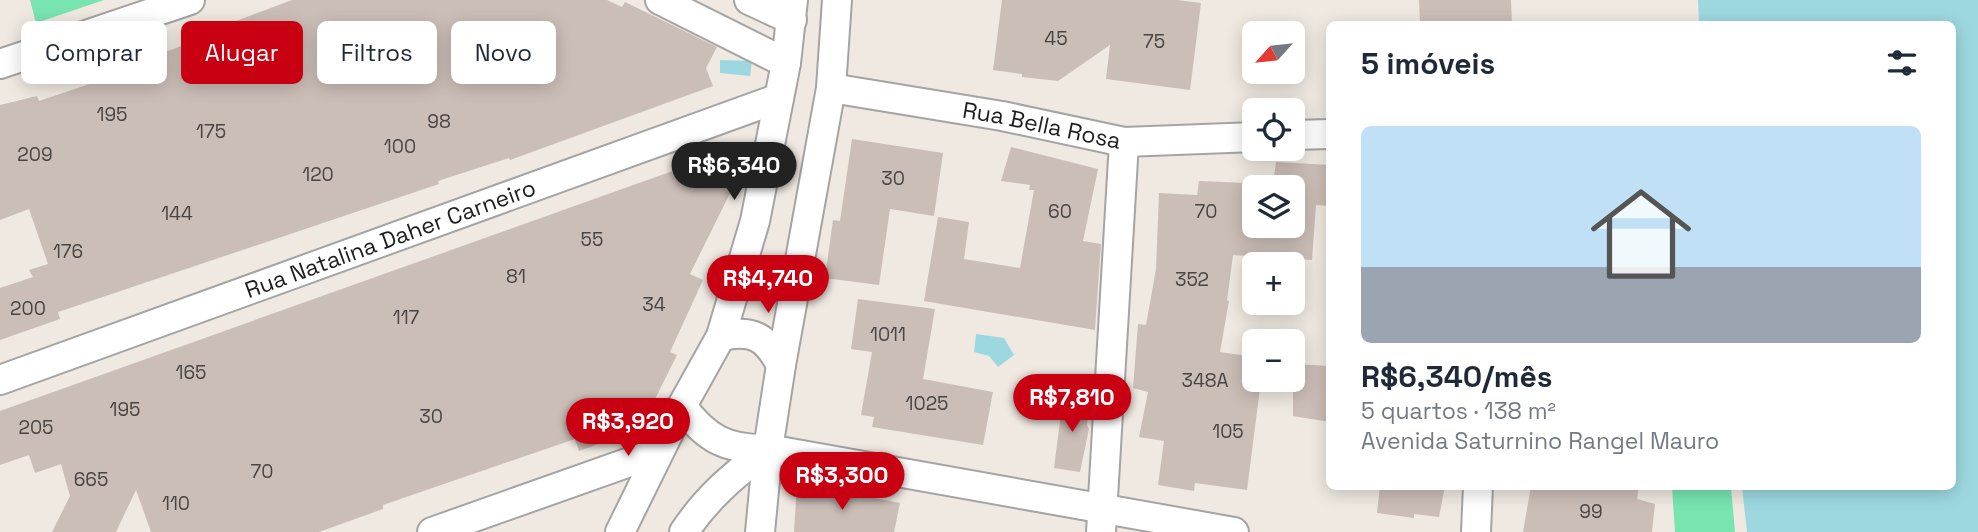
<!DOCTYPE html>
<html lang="pt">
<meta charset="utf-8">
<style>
:root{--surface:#fff;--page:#f6f6f7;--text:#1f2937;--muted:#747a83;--line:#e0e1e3;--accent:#c90012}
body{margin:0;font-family:"Space Grotesk",sans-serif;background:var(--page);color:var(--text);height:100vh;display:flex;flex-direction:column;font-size:26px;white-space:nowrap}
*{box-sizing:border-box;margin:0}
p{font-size:23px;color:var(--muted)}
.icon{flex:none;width:38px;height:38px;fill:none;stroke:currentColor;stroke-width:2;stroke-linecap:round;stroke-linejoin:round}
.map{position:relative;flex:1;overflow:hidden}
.sheet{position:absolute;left:1326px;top:21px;width:630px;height:469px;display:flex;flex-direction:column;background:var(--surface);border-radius:10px;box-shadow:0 4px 18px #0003}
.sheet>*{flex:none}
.banner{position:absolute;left:21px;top:21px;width:665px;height:63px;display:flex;gap:14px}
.needle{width:46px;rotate:243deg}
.fabs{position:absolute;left:1242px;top:21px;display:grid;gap:14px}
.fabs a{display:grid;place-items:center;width:63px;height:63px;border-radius:10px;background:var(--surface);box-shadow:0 4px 18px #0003;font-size:35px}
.price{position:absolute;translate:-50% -60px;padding:0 16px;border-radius:24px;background:var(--accent);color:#fff;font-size:23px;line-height:46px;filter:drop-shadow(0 2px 4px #0008)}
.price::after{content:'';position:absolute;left:50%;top:42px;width:21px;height:16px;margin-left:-10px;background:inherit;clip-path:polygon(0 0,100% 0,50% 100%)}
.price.on{background:#222;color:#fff}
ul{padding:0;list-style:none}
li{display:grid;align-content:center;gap:14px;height:371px;padding:0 35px}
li+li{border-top:2px solid var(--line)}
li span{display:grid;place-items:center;height:217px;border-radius:10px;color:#555}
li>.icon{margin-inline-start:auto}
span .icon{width:126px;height:126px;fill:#fffc;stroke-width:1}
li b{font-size:30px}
h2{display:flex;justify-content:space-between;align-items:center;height:84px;padding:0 35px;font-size:30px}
.pill{padding:0 24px;border-radius:10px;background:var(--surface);box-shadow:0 4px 18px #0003;font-size:24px;line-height:63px}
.pill.on{background:var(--accent);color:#fff}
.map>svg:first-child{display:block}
</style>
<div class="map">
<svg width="1978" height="532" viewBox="0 0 1978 532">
<rect width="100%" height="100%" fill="#efe9e1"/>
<path fill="#78e5b1" d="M30,0H104L36,23Z
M1672,487H1731L1735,532H1675Z"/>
<path fill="#9dd8e1" d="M1698,0H1978V532H1747L1742,487L1953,486V24H1699Z
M720,60L752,61L750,76L720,73Z
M976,334L1004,338L1014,355L998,367L989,356L974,352Z"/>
<path fill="#cbbeb7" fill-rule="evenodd" d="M292,0H607L622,7L625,2L717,47L706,68L713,86L510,160L509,158L438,181L439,184L58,312L60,319L0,340V288L33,277L29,270L48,264L29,209L0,220V105L37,96L39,101L164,59L162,53L218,33L217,28Z
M1002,0H1177L1201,3L1190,90L1106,79L1110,45L1058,81L1022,77V74L993,70Z
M1419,0H1511L1512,24H1420Z
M852,139L943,153L934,216L890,209L879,285L825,278L833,220L840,221Z
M1011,147L1098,169L1083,241L1101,244L1095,330L924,301L938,217L969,222L964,259L1020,268L1034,190H1029L1030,185L1001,181Z
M723,153L729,165L740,173L690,274L703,280L670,352L677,355L647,415L632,432L579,451L575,439L383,505V509L319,532H151L136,490L116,532H52L70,496L61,464L35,473L29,455L0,465V411Z
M1276,162L1330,165V206L1316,205L1312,260L1233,255L1227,300L1229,301L1220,352L1255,357V380H1261L1247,490L1195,483L1194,491L1158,485L1164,441L1139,437L1148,392L1133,388L1138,324L1146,325L1156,269L1159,193L1197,195L1199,181L1273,184ZM1255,187H1293V226H1255Z
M858,299L935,309L923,379L993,392L983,445L872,427L874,417L861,415L872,352L851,349Z
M1293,364L1330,366V422L1293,416Z
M1063,398H1089L1087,425L1089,429L1080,472L1054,468Z
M797,483L900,503L894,532H794Z
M1380,486H1445L1439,517L1414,514V518L1377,513Z
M1531,486H1639L1637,499L1655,504L1652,532H1523Z"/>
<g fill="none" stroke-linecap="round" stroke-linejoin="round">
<g stroke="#a4a4a4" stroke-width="32">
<g id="minor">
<path d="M660,0L786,63"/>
<path d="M749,0L792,20"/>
<path d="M0,64L190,0"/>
<path id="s1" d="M831,88L1002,116L1124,142L1255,137"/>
<path d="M1293,135L1330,134"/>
<path d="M721,336C753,329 766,337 781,365"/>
<path id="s2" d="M0,380L779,98"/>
<path d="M682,406C706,439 727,450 768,449L1234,532"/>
<path d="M432,532L658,452"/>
<path d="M620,532L682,406L721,336L755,221L786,63L793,0"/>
<path d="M684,532C708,496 734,475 768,449"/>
<path d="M760,532L768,449L781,365L831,88L837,0"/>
<path d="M1101,532L1124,142"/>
<path d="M1476,532L1478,486"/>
</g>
</g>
<use href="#minor" stroke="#fff" stroke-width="28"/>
</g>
<g text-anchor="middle" stroke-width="6" stroke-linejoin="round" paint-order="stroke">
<g font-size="19" fill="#484544">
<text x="1056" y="45">45</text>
<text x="1154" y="48">75</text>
<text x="112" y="121">195</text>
<text x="439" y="128">98</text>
<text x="211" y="138">175</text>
<text x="400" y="153">100</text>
<text x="35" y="161">209</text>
<text x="318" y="181">120</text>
<text x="893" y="185">30</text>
<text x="1060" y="218">60</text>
<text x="1206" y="218">70</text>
<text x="177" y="220">144</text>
<text x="592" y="246">55</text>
<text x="68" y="258">176</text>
<text x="516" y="283">81</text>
<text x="1192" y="286">352</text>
<text x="654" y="311">34</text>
<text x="28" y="315">200</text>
<text x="406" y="324">117</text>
<text x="888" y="341">1011</text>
<text x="191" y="379">165</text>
<text x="1205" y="387">348A</text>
<text x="927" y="410">1025</text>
<text x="125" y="416">195</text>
<text x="431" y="423">30</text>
<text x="36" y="434">205</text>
<text x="1228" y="438">105</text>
<text x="262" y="478">70</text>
<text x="91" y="486">665</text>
<text x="176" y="510">110</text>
<text x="1591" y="518">99</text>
</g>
<g font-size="23" fill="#1d1d1d" stroke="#fff">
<text dy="8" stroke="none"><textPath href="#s1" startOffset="214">Rua Bella Rosa</textPath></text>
<text dy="8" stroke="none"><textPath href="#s2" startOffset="415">Rua Natalina Daher Carneiro</textPath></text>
</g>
</g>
</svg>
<div class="fabs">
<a><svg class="needle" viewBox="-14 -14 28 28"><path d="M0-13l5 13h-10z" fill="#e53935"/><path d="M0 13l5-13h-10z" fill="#747a83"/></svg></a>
<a><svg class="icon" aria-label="locate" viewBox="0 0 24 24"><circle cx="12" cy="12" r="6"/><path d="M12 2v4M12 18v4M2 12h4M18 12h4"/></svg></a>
<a><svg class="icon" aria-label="layers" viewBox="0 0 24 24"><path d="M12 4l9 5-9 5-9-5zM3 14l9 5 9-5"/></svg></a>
<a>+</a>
<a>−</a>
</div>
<b class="price on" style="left:734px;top:202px">R$6,340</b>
<b class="price" style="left:768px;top:315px">R$4,740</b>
<b class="price" style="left:1072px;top:434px">R$7,810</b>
<b class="price" style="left:628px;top:458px">R$3,920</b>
<b class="price" style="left:842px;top:512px">R$3,300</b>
<div class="banner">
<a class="pill">Comprar</a>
<a class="pill on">Alugar</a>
<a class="pill">Filtros</a>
<a class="pill">Novo</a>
</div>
<section class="sheet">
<h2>5 imóveis<svg class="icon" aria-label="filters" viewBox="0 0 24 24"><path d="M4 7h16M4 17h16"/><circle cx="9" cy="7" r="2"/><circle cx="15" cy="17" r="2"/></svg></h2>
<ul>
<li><span style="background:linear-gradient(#bfe0f5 65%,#9aa5b1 0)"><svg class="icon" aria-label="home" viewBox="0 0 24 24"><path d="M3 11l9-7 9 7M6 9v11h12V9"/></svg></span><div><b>R$6,340/mês</b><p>5 quartos · 138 m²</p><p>Avenida Saturnino Rangel Mauro</p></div></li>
</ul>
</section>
</div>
